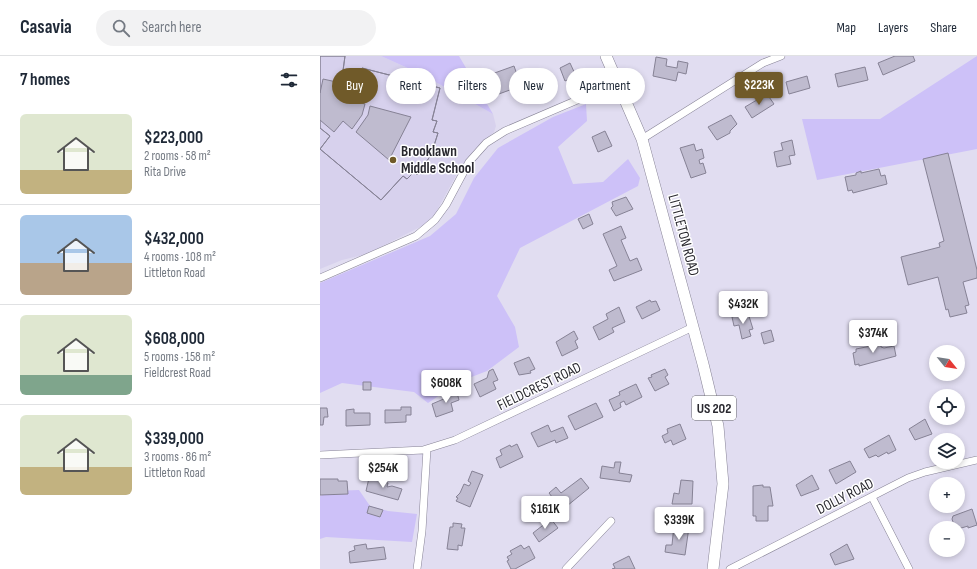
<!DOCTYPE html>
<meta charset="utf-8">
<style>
:root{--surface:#fff;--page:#f2f2f3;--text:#1f2937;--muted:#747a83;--line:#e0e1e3;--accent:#705a29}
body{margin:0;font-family:"Sofia Sans Condensed",sans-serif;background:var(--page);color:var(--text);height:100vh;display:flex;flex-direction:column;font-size:15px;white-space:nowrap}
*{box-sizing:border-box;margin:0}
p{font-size:13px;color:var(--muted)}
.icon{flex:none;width:22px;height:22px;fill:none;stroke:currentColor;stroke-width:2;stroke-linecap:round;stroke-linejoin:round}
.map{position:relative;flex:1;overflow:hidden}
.details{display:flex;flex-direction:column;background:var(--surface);width:320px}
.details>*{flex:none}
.banner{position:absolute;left:12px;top:12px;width:380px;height:36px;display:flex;gap:8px}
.needle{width:26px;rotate:120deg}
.buttons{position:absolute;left:609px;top:289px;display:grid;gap:8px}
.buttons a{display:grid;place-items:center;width:36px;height:36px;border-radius:50%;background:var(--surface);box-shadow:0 2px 6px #0003;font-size:20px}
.price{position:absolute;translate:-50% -34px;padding:0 9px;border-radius:4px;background:#fff;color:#222;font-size:13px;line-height:26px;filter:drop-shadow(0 1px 2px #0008)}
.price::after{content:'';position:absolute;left:50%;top:24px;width:12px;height:9px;margin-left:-6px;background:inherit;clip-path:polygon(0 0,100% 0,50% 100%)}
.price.current{background:var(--accent);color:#fff}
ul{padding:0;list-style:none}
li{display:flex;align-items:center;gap:12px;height:100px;padding:0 20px}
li+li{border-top:1px solid var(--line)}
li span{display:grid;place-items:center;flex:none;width:112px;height:80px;border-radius:6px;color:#555}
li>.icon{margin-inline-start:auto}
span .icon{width:48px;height:48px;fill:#fffc;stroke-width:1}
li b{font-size:17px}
h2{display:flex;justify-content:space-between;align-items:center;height:48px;padding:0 20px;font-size:17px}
.tag{padding:0 14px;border-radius:18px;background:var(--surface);box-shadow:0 2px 6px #0003;font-size:14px;line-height:36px}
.tag.current{background:var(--accent);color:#fff}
header{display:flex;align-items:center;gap:24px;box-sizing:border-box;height:56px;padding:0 20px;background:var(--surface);border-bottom:1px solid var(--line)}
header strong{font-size:19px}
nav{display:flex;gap:22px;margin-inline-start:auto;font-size:14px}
.search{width:280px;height:36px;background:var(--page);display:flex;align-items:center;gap:10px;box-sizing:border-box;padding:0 14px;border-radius:22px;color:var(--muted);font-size:15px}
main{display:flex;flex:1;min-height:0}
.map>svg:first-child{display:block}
</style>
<header>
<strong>Casavia</strong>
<div class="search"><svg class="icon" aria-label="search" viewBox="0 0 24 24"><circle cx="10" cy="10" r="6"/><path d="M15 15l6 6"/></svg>Search here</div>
<nav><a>Map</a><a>Layers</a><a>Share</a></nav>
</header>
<main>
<section class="details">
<h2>7 homes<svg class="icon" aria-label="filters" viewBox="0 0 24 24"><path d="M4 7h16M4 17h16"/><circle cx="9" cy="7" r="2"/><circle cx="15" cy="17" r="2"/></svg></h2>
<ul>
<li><span style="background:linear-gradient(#dfe7d0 70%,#c2b280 0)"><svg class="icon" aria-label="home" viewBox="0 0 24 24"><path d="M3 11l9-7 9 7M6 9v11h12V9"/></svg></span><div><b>$223,000</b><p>2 rooms · 58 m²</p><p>Rita Drive</p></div></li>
<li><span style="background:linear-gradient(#a9c7e8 60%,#b9a48a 0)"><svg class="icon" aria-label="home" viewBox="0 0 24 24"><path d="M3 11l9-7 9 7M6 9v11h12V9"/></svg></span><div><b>$432,000</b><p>4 rooms · 108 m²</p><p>Littleton Road</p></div></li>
<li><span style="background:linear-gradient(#dfe7d0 75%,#7fa58c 0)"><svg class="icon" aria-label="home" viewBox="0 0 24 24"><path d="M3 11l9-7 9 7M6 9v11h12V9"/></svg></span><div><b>$608,000</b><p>5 rooms · 158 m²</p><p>Fieldcrest Road</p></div></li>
<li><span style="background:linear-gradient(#dfe7d0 65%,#c2b280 0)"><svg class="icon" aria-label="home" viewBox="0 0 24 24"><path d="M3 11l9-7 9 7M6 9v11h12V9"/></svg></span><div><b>$339,000</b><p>3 rooms · 86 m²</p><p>Littleton Road</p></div></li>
</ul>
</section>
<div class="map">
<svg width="657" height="513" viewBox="0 0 657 513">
<rect width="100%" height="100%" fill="#e1ddf1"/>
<path fill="#d7d1ed" d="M0,0H61L101,18L173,58L176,70L174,76L154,94L139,114L115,158L104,169L47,198L22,204L0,213Z"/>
<path fill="#cdc1f8" d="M61,0H139L173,58L101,18Z
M657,0V93L497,124L482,63H560Z
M266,48L267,65L238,91L253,128L283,126L308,103L320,122L318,130L200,192L177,240L195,271L199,291L167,315L141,325L108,347L94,336L22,327L0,337V227L110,180L136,158L154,122L178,92L233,61Z
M39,434L50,450L68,455L97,458L92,486L6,481L0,483V440L12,435Z"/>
<path fill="#bfbbcf" stroke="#868295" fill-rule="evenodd" d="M0,0H25L22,22L38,26L42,12L120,32L112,64L117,65L113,76L118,77L111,99L97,119L94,116L87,123L83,120L61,144L0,93L10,80L0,72V64L14,76L23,65L32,73L42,59L45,48L33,45L37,32L21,27L3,23L0,37ZM50,50L91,61L69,104L36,76L48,59Z
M0,0H25L22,22L38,26L42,12L120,32L112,64L117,65L113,76L118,77L111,99L97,119L94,116L87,123L83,120L61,144L0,93L10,80L0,72Z
M575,0H593L595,5L563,19L558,7Z
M336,1L347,3L346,10L357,12L358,5L368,7L366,18L358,16L356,25L333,20Z
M250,7L256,20L245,25L240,12Z
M194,10L201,30L176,39L169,19Z
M545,11L548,24L518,31L515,18Z
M487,20L490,32L469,38L466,26Z
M447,38L454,48L432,62L425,51Z
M411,59L417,68L410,75V77L397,84L388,71Z
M285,75L292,90L278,96L272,81Z
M472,84L475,99L469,100L471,108L457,111L454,96L463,94L461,87Z
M374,88L376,95L382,93L384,102L379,104L380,108L383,107L386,117L371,122L360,92Z
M628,97L657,214V222L643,226L649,249L645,250L647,257L630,261L628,253L626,254L618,221L588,229L581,201L620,191L619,187L624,185L603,103Z
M559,113L561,120L565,119L567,128L533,137L532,134L528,135L525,121L536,119V117L541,115V117Z
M306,141L313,153L296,160L291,152L293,150L292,146Z
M269,158L273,168L263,173L258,163Z
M301,170L306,182L301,184L310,205L317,202L322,214L294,225L289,214L297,210L283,178Z
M330,244L331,246L336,245L340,254L322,263L316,251Z
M299,251L305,266L292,272L294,276L279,284L273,271L288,263L286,258Z
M428,257L433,273L429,274L431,280L422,283L419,269L414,270L412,261Z
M451,274L454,285L444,288L441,277Z
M254,275L258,283L255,285L258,292L242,300L236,286Z
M561,288V291L564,292L574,290L576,300L539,310V308L535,309L533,297L536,296V293Z
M209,301L215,313L210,315L211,317L199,319L194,307Z
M173,313L178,324L173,326L176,333L160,341L154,328L167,322L169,315Z
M345,313L348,319L345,321L349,328L335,335L328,322L332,321L331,319Z
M43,326H51V334H43Z
M316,328L322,341L306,349L304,345L300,347L301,351L294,355L289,344L300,339L299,336Z
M136,333L139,344L131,347L133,355L116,361L112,348L126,342L124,338Z
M276,347L283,361L255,374L248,360Z
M81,351H91V359H86V366L65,367V354H81Z
M0,352H7L8,361H4L3,369H0Z
M34,353V357H50V369L26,370V354Z
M605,363L612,378L595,384L589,373Z
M360,368L366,383L353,389L351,384L345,387L342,380L348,377L347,373Z
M228,369L231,376L243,371L248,382L236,387L235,384L218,391L211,377Z
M569,379L576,394L568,398L567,396L558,401L556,399L549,402L544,393Z
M197,388L203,401L180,412L176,402L182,399L180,394L190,389L191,391Z
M530,405L536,416L516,428L509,414Z
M295,406H301L299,417L312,419L310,426L280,422L282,410L294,412Z
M152,415L163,419L150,451L136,445L138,442L136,441L140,437L144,428L149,430L151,427L148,425Z
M492,419L499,433L481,440L476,429Z
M49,422L68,427L67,431L72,430L82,433L78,444L46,435Z
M261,422L269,432L242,454L229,437L236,431L241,437Z
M0,423H18V425H27L28,438L0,439Z
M361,424L373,425L372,448H352L354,437L359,438Z
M443,429V431H450L453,450H448V465H436V460H433V430Z
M49,450L63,454L60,461L47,457Z
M652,453L657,469L648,472V470L638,473L635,472L632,463L633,460Z
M231,463L238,472L219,486L213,477Z
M133,467L142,468L141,472H145L142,490L138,489V494L127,493L130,471H133Z
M354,469L369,471L365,499L345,496L346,489H352Z
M46,488L47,493L64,491L66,503L30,507L29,496L35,494L34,490Z
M527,488L534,503L515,509L510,498Z
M201,489L204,493L209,490L215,502L195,513H191L187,505L189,504L187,501L192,498L190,495Z
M309,500L315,513H292L295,512L293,508Z"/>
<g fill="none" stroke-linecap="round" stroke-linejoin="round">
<g stroke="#878396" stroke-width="8">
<path id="street" d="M322,83L443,7L461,0
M0,222L96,180L115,164L126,149L149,106L166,87L185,75L297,27
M0,399L103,394L135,384L373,271
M552,441L589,513
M97,513L102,475L107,393
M246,513L291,465
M410,513L588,422L605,416L657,404"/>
</g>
<g stroke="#878396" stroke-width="12">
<path id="primary" d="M286,0L322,83L383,308L398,370L403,428L393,513"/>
</g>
<use href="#street" stroke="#fff" stroke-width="7"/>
<use href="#primary" stroke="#fff" stroke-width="11"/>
</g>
<circle fill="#705a29" stroke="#fff" stroke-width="1.5" cx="73" cy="104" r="4"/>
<g text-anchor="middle" stroke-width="3" stroke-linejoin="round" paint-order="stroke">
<rect fill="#fff" stroke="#69686d" stroke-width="1" x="372" y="340" width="44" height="24" rx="3"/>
<g font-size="14" font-weight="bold" fill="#29282f">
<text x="394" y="357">US 202</text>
</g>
<g font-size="15" font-weight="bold" fill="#29282f" stroke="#fff" text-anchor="start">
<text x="81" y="100">Brooklawn<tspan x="81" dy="17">Middle School</tspan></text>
</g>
<g font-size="15" fill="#29282f" stroke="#fff">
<text transform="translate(364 179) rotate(75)" y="5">LITTLETON ROAD</text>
<text transform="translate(219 330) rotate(-26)" y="5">FIELDCREST ROAD</text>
<text transform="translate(525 440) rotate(-27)" y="5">DOLLY ROAD</text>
</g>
</g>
</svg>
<div class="buttons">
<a><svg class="needle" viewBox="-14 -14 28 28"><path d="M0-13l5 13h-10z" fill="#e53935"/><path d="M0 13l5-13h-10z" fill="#747a83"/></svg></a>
<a><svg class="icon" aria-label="locate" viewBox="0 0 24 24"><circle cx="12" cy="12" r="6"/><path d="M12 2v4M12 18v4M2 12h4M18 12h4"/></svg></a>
<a><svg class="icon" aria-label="layers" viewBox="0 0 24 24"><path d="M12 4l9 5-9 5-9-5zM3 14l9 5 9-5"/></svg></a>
<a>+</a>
<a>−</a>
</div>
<b class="price current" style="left:439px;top:50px">$223K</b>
<b class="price" style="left:423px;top:269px">$432K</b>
<b class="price" style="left:553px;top:298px">$374K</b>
<b class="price" style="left:126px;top:348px">$608K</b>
<b class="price" style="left:63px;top:433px">$254K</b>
<b class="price" style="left:225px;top:474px">$161K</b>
<b class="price" style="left:359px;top:485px">$339K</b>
<div class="banner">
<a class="tag current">Buy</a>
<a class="tag">Rent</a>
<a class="tag">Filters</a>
<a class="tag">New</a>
<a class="tag">Apartment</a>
</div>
</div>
</main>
